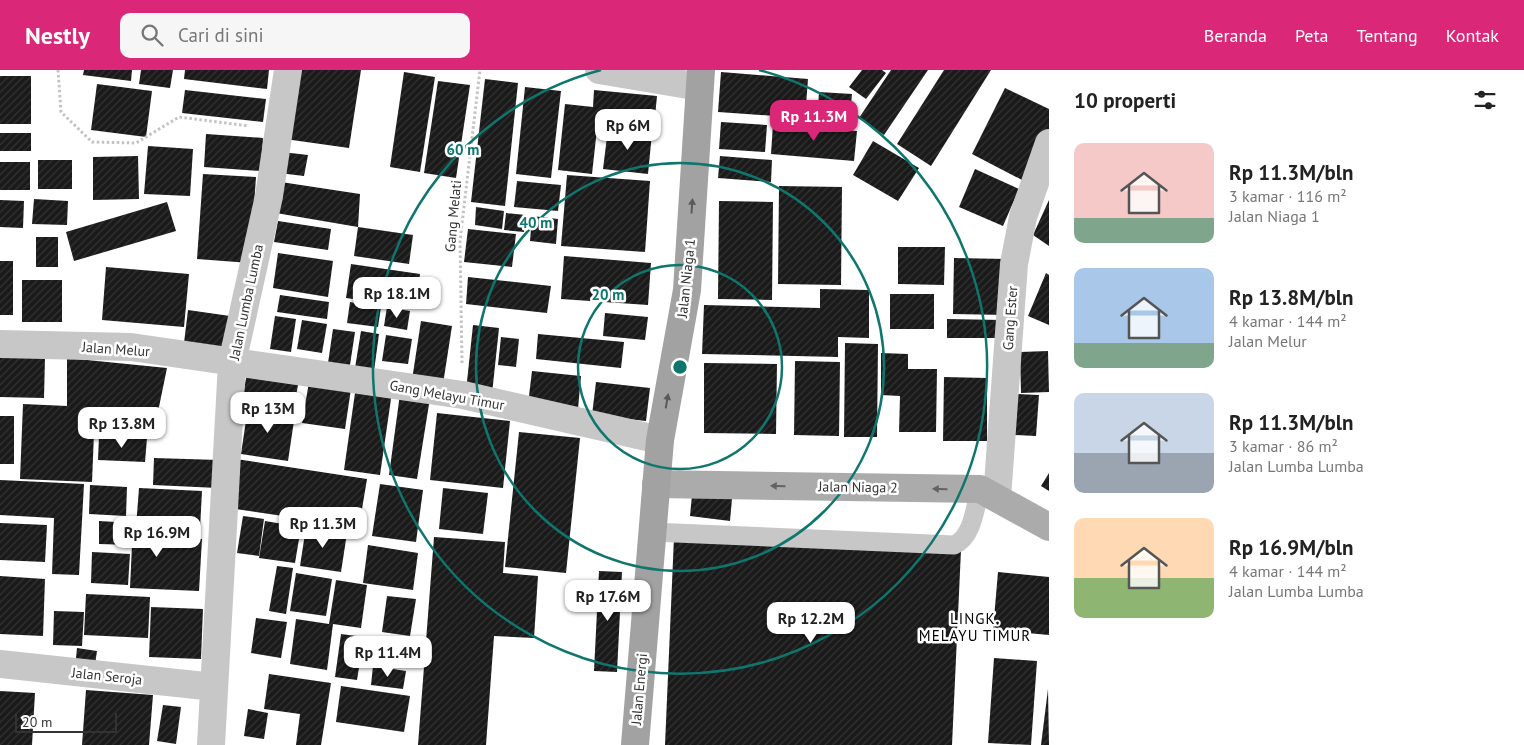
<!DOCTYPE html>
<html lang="id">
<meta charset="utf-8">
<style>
:root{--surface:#fff;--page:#f6f6f6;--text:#222;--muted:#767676;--accent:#db2777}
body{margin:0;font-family:"PT Sans",sans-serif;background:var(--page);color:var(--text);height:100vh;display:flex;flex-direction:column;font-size:19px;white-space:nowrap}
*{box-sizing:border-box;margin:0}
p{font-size:16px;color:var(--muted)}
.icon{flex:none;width:28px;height:28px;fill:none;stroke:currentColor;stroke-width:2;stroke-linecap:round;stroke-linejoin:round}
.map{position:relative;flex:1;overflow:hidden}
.drawer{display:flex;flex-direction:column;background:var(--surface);width:475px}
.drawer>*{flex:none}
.scale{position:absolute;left:15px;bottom:12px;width:102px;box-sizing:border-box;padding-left:5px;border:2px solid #333;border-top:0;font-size:14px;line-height:18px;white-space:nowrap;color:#333;-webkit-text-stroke:4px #fff;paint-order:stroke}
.price{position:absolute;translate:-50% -42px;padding:0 11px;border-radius:10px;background:#fff;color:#222;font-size:16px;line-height:32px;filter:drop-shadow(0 1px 2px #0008)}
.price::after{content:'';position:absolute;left:50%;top:30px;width:15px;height:11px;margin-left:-8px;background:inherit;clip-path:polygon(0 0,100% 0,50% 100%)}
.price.current{background:var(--accent);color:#fff}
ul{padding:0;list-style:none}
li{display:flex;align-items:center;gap:15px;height:125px;padding:0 25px}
li span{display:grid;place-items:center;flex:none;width:140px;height:100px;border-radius:10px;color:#555}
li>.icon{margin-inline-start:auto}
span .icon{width:60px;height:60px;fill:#fffc;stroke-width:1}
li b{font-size:21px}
h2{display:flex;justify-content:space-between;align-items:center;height:60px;padding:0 25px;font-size:21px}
header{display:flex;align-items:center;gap:30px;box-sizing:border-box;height:70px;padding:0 25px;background:var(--accent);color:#fff}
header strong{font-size:24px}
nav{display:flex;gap:28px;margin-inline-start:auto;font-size:18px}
.search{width:350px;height:45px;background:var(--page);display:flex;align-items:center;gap:12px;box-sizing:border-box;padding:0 18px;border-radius:10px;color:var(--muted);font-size:19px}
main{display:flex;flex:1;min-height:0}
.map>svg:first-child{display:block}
</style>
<header>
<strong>Nestly</strong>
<div class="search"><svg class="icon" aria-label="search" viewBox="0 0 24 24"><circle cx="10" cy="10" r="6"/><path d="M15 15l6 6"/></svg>Cari di sini</div>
<nav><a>Beranda</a><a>Peta</a><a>Tentang</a><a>Kontak</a></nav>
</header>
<main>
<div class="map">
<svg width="1049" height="675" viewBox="0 0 1049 675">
<defs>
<pattern id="building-hatch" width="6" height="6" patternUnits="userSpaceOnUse" patternTransform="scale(1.25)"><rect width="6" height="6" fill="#1a1a1a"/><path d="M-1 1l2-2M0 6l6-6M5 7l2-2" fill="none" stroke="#333"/></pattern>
</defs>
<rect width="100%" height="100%" fill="#fff"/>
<path fill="url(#building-hatch)" d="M84,0H132L131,11L83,5Z
M141,0H173L170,18L139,14Z
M185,0H269L267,19L184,9Z
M295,0H361L349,78L285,69Z
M862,0H882L886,3L866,29L849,17Z
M891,0H928L884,65L859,48Z
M944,0H991L931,96L897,74Z
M404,2L435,7L420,102L390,97Z
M721,2L808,9L805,48L718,42Z
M0,6H31V54H0Z
M485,9L518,13L505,136L471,132Z
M438,11L470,15L456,108L424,103Z
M97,14L152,21L146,67L91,60Z
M525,17L561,21L551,108L516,104Z
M1005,18L1049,39V62L1024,111L972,84Z
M185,20L266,29L263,52L182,43Z
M594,20L657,26L654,56L598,50L592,104L558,100L565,34L593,37Z
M819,22L852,24L849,55L817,53Z
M721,52L767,55L765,82L719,79Z
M773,54L857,61L854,91L771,84Z
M608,59L652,63L648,104L603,99Z
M0,63H31V81H0Z
M206,64L263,68L261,101L204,97Z
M873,71L919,98L898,131L853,105Z
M148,76L193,79L190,126L144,124Z
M282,82L308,85L304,106L279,103Z
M138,86L139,129L93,130V87Z
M720,86L772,90L771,112L718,108Z
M38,90H72V119H38Z
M0,92H30V120H0Z
M975,99L1019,119L1003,156L959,137Z
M203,104L256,107L250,193L197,189Z
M567,105L650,111L645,182L561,176Z
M517,111L561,115L558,141L514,137Z
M281,112L360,124L358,157L276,143Z
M779,116L842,117L841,215L778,214Z
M34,129L68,131L67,155L32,154Z
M0,130L24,131L23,158L0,157Z
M1049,130V176L1033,165Z
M719,131L773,132L772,230L718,229Z
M167,132L176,161L74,191L66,162Z
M476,137L504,141L502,159L475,155Z
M506,143L526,145L524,162L504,160Z
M532,146L558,149L556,174L530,171Z
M278,151L331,159L328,180L274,172Z
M358,157L413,165L409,194L354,186Z
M468,159L516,164L512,197L464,192Z
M36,167H58V197H36Z
M898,177H945L944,215L898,214Z
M278,183L333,191L328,227L273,218Z
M564,186L651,193L648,235L561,229Z
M954,188L1007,189L1006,245L953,244Z
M0,191H13V245H0Z
M351,194L420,204L415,238L346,228Z
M106,197L189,204L184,257L102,250Z
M1046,203L1049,205V255L1028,246Z
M468,207L551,216L547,243L466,234Z
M22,210H62V252H22Z
M820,219L869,220V268L838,267V287L702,284L704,235L820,238Z
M890,224H934V259H890Z
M280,225L329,232L327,249L277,242Z
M350,232L381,237L378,257L347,253Z
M387,237L410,241L407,260L384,256Z
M188,240L230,246L226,280L184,273Z
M605,243L648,247L645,270L603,266Z
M275,246L296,249L291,282L270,279Z
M947,249L1003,250V268H947Z
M302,250L327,254L322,283L297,279Z
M421,251L452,256L443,314L412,310Z
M473,255L499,258L492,324L466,321Z
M333,259L355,262L350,295L328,293Z
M361,261L379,264L374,301L355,298Z
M538,264L624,272L621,298L536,289Z
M386,265L412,269L408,294L382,291Z
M501,267L519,269L516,297L498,295Z
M845,273L878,274L877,367H844Z
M1048,281L1049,322L1021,323L1020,282Z
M881,283L908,284V299H937L936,362H899L900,326L881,325Z
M0,286L45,287L44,328L0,327Z
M67,288L167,298L153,366L94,363L92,412L20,409L23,334L67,336Z
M795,291L840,292L839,366L794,365Z
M704,293L777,294L776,364L704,363Z
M532,301L581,306L578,339L528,334Z
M247,302L299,310L293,341L242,333Z
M944,307L987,308V371H943Z
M309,312L351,319L345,359L302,353Z
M596,312L650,318L646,351L592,345Z
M356,316L392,322L380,405L344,400Z
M400,324L430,328L417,409L389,405Z
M1017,324L1039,325L1036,366L1014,365Z
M248,337L295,344L288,391L241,384Z
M437,343L510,351L503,418L430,410Z
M0,346H14V394H0Z
M519,362L580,368L566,503L505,497Z
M99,366L147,368L145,392L98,390Z
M154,388L219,390L218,418L153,415Z
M236,389L367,409L359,457L229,438Z
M1049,403V421L1041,416Z
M0,410L84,414L79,505L52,504L54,448L0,445Z
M380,414L423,420L416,472L372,466Z
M90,415L127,417L126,446L89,444Z
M139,418L202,421L200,459L136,457Z
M443,418L488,423L483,464L439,459Z
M692,425L732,429L730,451L690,446Z
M243,446L264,449L259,486L237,483Z
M99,451L133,453L132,466L202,469L199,521L130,518L132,475L99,474Z
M265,451L301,457L295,493L259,488Z
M0,453L47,455L45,492L0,490Z
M306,457L347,463L341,502L300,496Z
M434,467L505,472L503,503L538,506L534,568L494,566L486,675H418Z
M674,467L961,480L952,675H665Z
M368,475L418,483L413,520L363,513Z
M92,482L130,484L128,515L91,513Z
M277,496L293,498L286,544L269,541Z
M599,501L622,502L617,602L594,601Z
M998,502L1049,507V565L993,560Z
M296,503L332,509L326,546L290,541Z
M0,506L45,509L43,566L0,564Z
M336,510L367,515L361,558L333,554L327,600L290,594L296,549L329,554Z
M86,524L150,527L148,568L84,565Z
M387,526L416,529L410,566L382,562Z
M151,537L203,539L201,589L149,587Z
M54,541L84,542L82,576L53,575Z
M256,548L287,552L281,588L251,583Z
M341,564L364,567L357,610L335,607Z
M376,570L407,574L404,593L373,589Z
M77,578L97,581L94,601L75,598Z
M994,588L1037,591L1031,675L988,673Z
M373,596L406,601L403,619L371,615Z
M269,604L331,613L321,675H296L300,644L264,639Z
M341,616L410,626L404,662L336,652Z
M1048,619L1049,675H1041Z
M86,620L153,625L149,675H82Z
M0,621L35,623L32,675H0Z
M163,635L181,637L176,674L157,671Z
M248,639L268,643L264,669L244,666Z"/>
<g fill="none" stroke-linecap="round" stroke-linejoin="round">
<path stroke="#c3c3c3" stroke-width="3" stroke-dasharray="2.5 2.5" stroke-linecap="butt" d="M58,0L61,42L92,72L136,73L179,47L249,56
M462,293L460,171L480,0"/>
<path stroke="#c7c7c7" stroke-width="19" d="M652,462L954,475C973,467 975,437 980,419"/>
<path stroke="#c7c7c7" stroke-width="28" d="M599,0L700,17
M0,274L131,277L463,325L660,370
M997,428L1014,194L1023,147L1049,73
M0,594L214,617
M211,675L232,293L269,126L288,0"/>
<path stroke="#ababab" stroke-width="28" d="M656,414L980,419L1049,457"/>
<path stroke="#a2a2a2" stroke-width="28" d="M635,675L660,370L687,220L701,0"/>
</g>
<defs><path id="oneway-solid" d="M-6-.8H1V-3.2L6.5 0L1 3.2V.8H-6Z" transform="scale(1.25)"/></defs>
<g fill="#5a5a5a">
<use href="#oneway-solid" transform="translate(692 136) rotate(-86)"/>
<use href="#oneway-solid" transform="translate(667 331) rotate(-80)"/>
</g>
<g fill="#636363">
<use href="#oneway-solid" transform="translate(778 416) rotate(-179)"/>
<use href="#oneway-solid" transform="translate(940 419) rotate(-179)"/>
</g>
<g fill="none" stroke="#0f766e" stroke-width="2.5">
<circle cx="680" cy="297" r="102"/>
<circle cx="680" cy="297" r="204"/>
<path d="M759 0A307 307 0 1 1 601 0"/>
</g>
<g text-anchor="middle" stroke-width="5" stroke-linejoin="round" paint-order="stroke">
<g font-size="14" fill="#333" stroke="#fff">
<text transform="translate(453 146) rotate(-85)" y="5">Gang Melati</text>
<text transform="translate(686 208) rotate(-84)" y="5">Jalan Niaga 1</text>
<text transform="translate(246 232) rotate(-78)" y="5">Jalan Lumba Lumba</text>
<text transform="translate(1010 248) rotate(-86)" y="5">Gang Ester</text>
<text transform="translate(116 279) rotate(4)" y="5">Jalan Melur</text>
<text transform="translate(447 325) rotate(10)" y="5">Gang Melayu Timur</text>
<text transform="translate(858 417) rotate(1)" y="5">Jalan Niaga 2</text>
<text transform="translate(107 606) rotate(6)" y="5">Jalan Seroja</text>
<text transform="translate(639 619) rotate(-85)" y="5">Jalan Energi</text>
</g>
<g font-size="15" letter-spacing="1" fill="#000" stroke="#fff">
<text x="975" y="554">LINGK.<tspan x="975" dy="17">MELAYU TIMUR</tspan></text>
</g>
</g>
<circle cx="680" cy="297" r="8" fill="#0f766e" stroke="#fff" stroke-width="2.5"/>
<g font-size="15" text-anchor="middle" font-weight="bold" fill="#0f766e" stroke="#fff" stroke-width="5" stroke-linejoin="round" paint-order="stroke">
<text x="463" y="85">60 m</text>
<text x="536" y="158">40 m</text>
<text x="608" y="230">20 m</text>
</g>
</svg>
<div class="scale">20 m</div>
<b class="price current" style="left:814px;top:72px">Rp 11.3M</b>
<b class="price" style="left:628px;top:81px">Rp 6M</b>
<b class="price" style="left:397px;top:249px">Rp 18.1M</b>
<b class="price" style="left:268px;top:364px">Rp 13M</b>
<b class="price" style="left:122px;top:379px">Rp 13.8M</b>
<b class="price" style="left:323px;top:479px">Rp 11.3M</b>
<b class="price" style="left:157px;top:488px">Rp 16.9M</b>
<b class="price" style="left:608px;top:552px">Rp 17.6M</b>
<b class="price" style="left:811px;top:574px">Rp 12.2M</b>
<b class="price" style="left:388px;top:608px">Rp 11.4M</b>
</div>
<section class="drawer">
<h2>10 properti<svg class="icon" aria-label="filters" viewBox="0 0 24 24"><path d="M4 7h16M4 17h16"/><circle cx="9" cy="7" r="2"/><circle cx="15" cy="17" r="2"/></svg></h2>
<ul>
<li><span style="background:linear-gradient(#f6c9c9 75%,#7fa58c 0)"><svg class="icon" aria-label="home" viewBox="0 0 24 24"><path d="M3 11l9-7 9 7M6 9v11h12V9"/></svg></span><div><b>Rp 11.3M/bln</b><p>3 kamar · 116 m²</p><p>Jalan Niaga 1</p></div></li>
<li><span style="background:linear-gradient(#a9c7e8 75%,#7fa58c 0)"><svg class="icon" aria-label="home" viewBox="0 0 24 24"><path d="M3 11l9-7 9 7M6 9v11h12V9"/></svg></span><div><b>Rp 13.8M/bln</b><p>4 kamar · 144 m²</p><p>Jalan Melur</p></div></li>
<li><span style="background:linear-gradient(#c9d6e8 60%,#9aa5b1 0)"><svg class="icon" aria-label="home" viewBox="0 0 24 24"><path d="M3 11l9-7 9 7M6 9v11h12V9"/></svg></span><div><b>Rp 11.3M/bln</b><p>3 kamar · 86 m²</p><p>Jalan Lumba Lumba</p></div></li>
<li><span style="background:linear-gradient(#ffd9b3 60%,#8fb573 0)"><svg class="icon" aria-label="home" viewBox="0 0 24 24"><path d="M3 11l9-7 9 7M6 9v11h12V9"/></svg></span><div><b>Rp 16.9M/bln</b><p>4 kamar · 144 m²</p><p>Jalan Lumba Lumba</p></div></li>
</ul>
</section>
</main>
